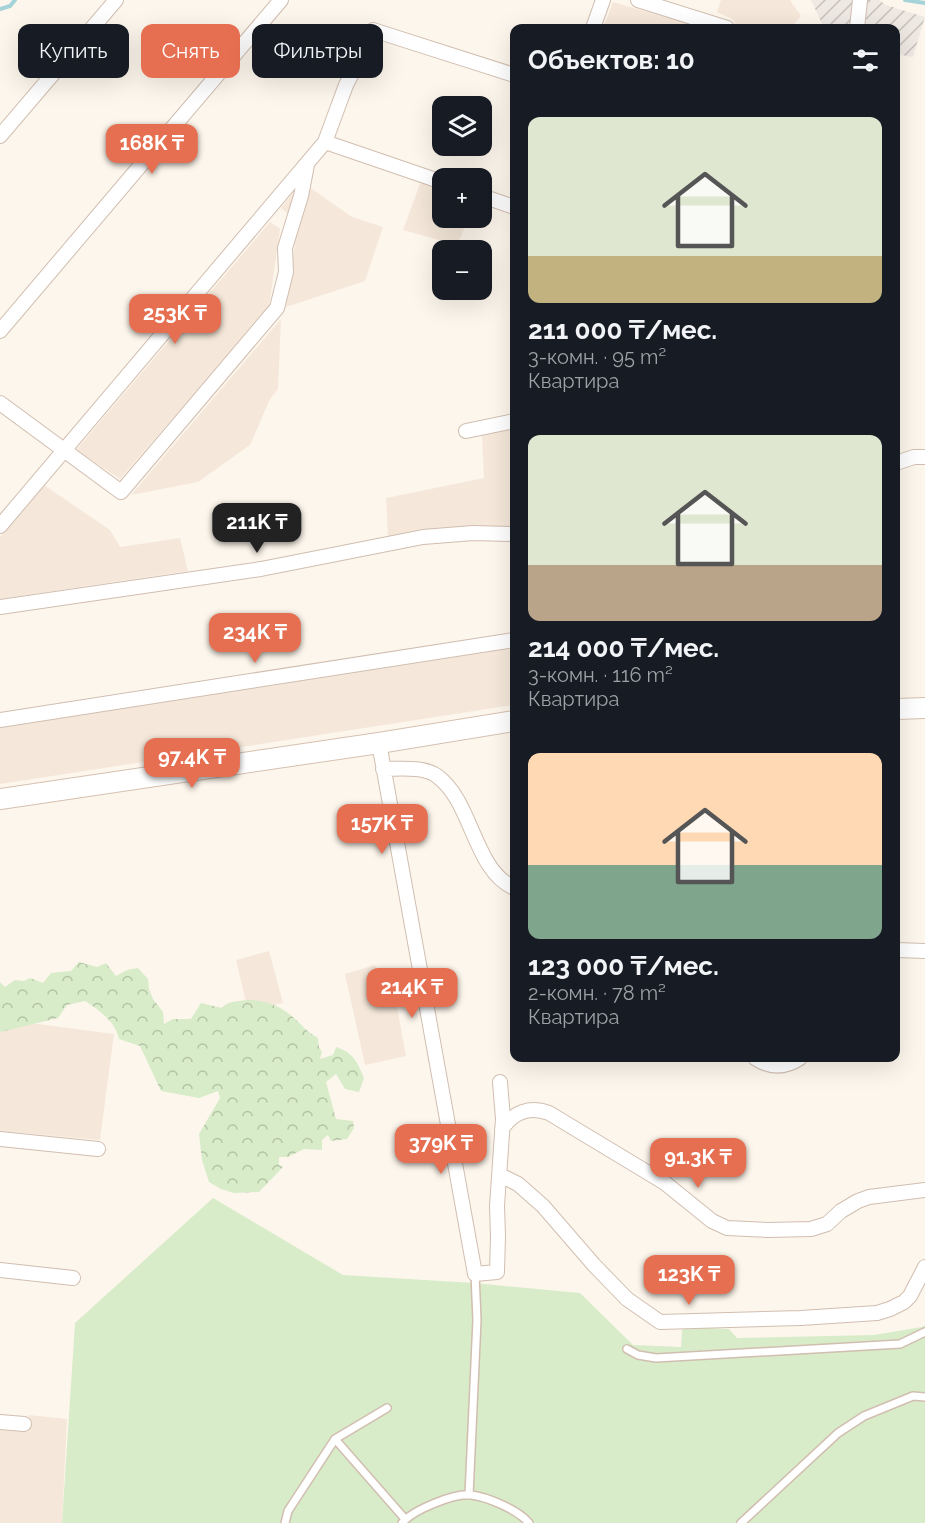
<!DOCTYPE html>
<html lang="ru">
<meta charset="utf-8">
<style>
:root{--surface:#171b24;--page:#20242c;--text:#f1f3f6;--muted:#9ea1a6;--accent:#e76f51}
body{margin:0;font-family:Raleway,sans-serif;background:var(--page);color:var(--text);height:100vh;display:flex;flex-direction:column;font-size:22px;white-space:nowrap}
*{box-sizing:border-box;margin:0}
p{font-size:20px;color:var(--muted)}
.icon{flex:none;width:33px;height:33px;fill:none;stroke:currentColor;stroke-width:2;stroke-linecap:round;stroke-linejoin:round}
.map{position:relative;flex:1;overflow:hidden}
.drawer{position:absolute;left:510px;top:24px;width:390px;height:1038px;display:flex;flex-direction:column;background:var(--surface);border-radius:12px;box-shadow:0 6px 24px #0002}
.drawer>*{flex:none}
.banner{position:absolute;left:18px;top:24px;width:402px;height:54px;display:flex;gap:12px}
.buttons{position:absolute;left:432px;top:96px;display:grid;gap:12px}
.buttons a{display:grid;place-items:center;width:60px;height:60px;border-radius:12px;background:var(--surface);box-shadow:0 6px 24px #0002;font-size:30px}
.price{position:absolute;translate:-50% -51px;padding:0 14px;border-radius:12px;background:var(--accent);color:#fff;font-size:20px;line-height:39px;filter:drop-shadow(0 2px 3px #0008)}
.price::after{content:'';position:absolute;left:50%;top:36px;width:18px;height:14px;margin-left:-9px;background:inherit;clip-path:polygon(0 0,100% 0,50% 100%)}
.price.active{background:#222;color:#fff}
ul{padding:0;list-style:none}
li{display:grid;align-content:center;gap:12px;height:318px;padding:0 18px}
li span{display:grid;place-items:center;height:186px;border-radius:12px;color:#555}
li>.icon{margin-inline-start:auto}
span .icon{width:108px;height:108px;fill:#fffc;stroke-width:1}
li b{font-size:26px}
h2{display:flex;justify-content:space-between;align-items:center;height:72px;padding:0 18px;font-size:26px}
.pill{padding:0 21px;border-radius:12px;background:var(--surface);box-shadow:0 6px 24px #0002;font-size:21px;line-height:54px}
.pill.active{background:var(--accent);color:#fff}
.map>svg:first-child{display:block}
</style>
<div class="map">
<svg width="925" height="1523" viewBox="0 0 925 1523">
<defs>
<pattern id="industrial-furrows" width="10" height="10" patternUnits="userSpaceOnUse" patternTransform="scale(1.5)"><rect width="10" height="10" fill="#efe9e4"/><path d="M-1 1l2-2M0 10L10 0M9 11l2-2" fill="none" stroke="#c7c0bb"/></pattern>
<pattern id="forest-crowns" width="20" height="18" patternUnits="userSpaceOnUse" patternTransform="scale(1.5)"><rect width="20" height="18" fill="#d8ecc9"/><path d="M2 6a3 3 0 1 1 6 0M12 15a3 3 0 1 1 6 0" fill="none" stroke="#b4c2a5"/></pattern>
</defs>
<rect width="100%" height="100%" fill="#fdf6ec"/>
<path fill="#f5e8da" d="M721,0H790L801,16L791,28H739L732,19L717,12Z
M613,2L703,28H603Z
M421,181L442,188V218H469L457,245L403,230Z
M302,182L352,217L383,227L365,281L286,307L298,222L281,208Z
M270,222L280,229L269,307L120,479L76,450Z
M281,319L278,389L270,399L250,445L198,482L131,495Z
M514,426V527L420,530L388,538L386,498L484,478L482,435Z
M44,485L110,530L120,547L180,538L188,571L0,599V537Z
M514,642V705L0,784V726Z
M269,951L283,1003L248,1011L236,960Z
M375,965L384,996H395L406,1056L365,1065L345,974Z
M0,1019L114,1034L100,1140L0,1131Z
M29,1415L67,1419L62,1523H0V1430L28,1432Z"/>
<path fill="url(#industrial-furrows)" d="M811,0H879L886,5L925,17L913,57L896,54V28H824Z"/>
<path fill="#d8ecc9" d="M213,1198L343,1275L474,1283L580,1293L633,1345L681,1347L682,1330L688,1327L729,1329L737,1338L874,1335L922,1327L925,1325V1523H62L75,1323Z"/>
<path fill="url(#forest-crowns)" d="M79,962L97,967L106,963L116,976L127,970L138,968L148,979L149,989L153,999L163,1012L164,1024L173,1019H191L201,1003L222,1008C227,1002 232,1002 239,1001C259,997 282,1005 296,1020C305,1028 307,1032 318,1038L319,1047L322,1052L320,1059L333,1055L336,1047C353,1052 358,1063 364,1078L359,1092L345,1089L336,1074L326,1082L336,1119L353,1121L354,1128L347,1139L331,1141L328,1135L322,1140V1150L304,1149L288,1157H279V1165L283,1167L259,1192L234,1193L221,1189L209,1182L202,1160L199,1134L220,1098L218,1091L199,1098L161,1091L140,1046L119,1039C115,1021 99,1010 85,1001L67,1005L58,1018L0,1032V982L5,987L15,980L24,981L30,978L43,983L51,973L71,971Z"/>
<g fill="none" stroke-linecap="round" stroke-linejoin="round">
<path stroke="#a5d3da" stroke-width="4" d="M905,0L925,3
M0,9L10,6L15,0"/>
<g stroke="#d1beb0" stroke-width="10">
<path id="lane" d="M627,1349L638,1355L656,1358L900,1344L925,1332
M335,1439L405,1519
M469,1495L477,1320L475,1274
M285,1523L288,1511L335,1439L387,1408
M402,1523C413,1510 454,1493 471,1495C488,1497 518,1510 529,1523
M741,1523L838,1433L864,1416L913,1396L925,1397"/>
</g>
<g stroke="#d1beb0" stroke-width="16">
<path id="street" d="M638,0L727,28
M593,28L603,0
M857,28L860,0
M0,136L116,0
M325,142L442,182
M482,196L514,207
M0,331L281,0
M0,403L121,492L277,308L286,272L285,248L301,196L307,165
M466,431L514,421
M896,463L914,457H925
M0,526L325,142L346,85L368,43L373,30L514,75
M0,607L261,569L423,537L473,533L514,534
M0,720L514,640
M379,743L475,1274L497,1272L498,1236L497,1206L503,1119L500,1082
M383,769C399,769 424,766 437,776C473,802 473,869 514,888
M896,950L925,951
M755,1058C770,1068 785,1068 800,1058
M502,1129C513,1112 530,1106 549,1113L665,1183L712,1221L727,1228L768,1230L811,1229L827,1224L841,1211L858,1201L869,1197L925,1190
M0,1139L98,1149
M500,1175L518,1184L543,1206L594,1265L627,1299L660,1322L801,1318L877,1313L890,1309L904,1302L910,1296L925,1267
M0,1270L73,1278
M0,1422L24,1424"/>
</g>
<g stroke="#d6c0b0" stroke-width="22">
<path id="secondary" d="M896,709L925,708
M0,799L379,743L514,721"/>
</g>
<use href="#lane" stroke="#fff" stroke-width="7"/>
<use href="#street" stroke="#fff" stroke-width="14"/>
<use href="#secondary" stroke="#fff" stroke-width="20"/>
</g>
</svg>
<div class="buttons">
<a><svg class="icon" aria-label="layers" viewBox="0 0 24 24"><path d="M12 4l9 5-9 5-9-5zM3 14l9 5 9-5"/></svg></a>
<a>+</a>
<a>−</a>
</div>
<b class="price" style="left:152px;top:175px">168K ₸</b>
<b class="price" style="left:175px;top:345px">253K ₸</b>
<b class="price active" style="left:257px;top:554px">211K ₸</b>
<b class="price" style="left:255px;top:664px">234K ₸</b>
<b class="price" style="left:192px;top:789px">97.4K ₸</b>
<b class="price" style="left:382px;top:855px">157K ₸</b>
<b class="price" style="left:412px;top:1019px">214K ₸</b>
<b class="price" style="left:441px;top:1175px">379K ₸</b>
<b class="price" style="left:698px;top:1189px">91.3K ₸</b>
<b class="price" style="left:689px;top:1306px">123K ₸</b>
<div class="banner">
<a class="pill">Купить</a>
<a class="pill active">Снять</a>
<a class="pill">Фильтры</a>
</div>
<section class="drawer">
<h2>Объектов: 10<svg class="icon" aria-label="filters" viewBox="0 0 24 24"><path d="M4 7h16M4 17h16"/><circle cx="9" cy="7" r="2"/><circle cx="15" cy="17" r="2"/></svg></h2>
<ul>
<li><span style="background:linear-gradient(#dfe7d0 75%,#c2b280 0)"><svg class="icon" aria-label="home" viewBox="0 0 24 24"><path d="M3 11l9-7 9 7M6 9v11h12V9"/></svg></span><div><b>211 000 ₸/мес.</b><p>3-комн. · 95 m²</p><p>Квартира</p></div></li>
<li><span style="background:linear-gradient(#dfe7d0 70%,#b9a48a 0)"><svg class="icon" aria-label="home" viewBox="0 0 24 24"><path d="M3 11l9-7 9 7M6 9v11h12V9"/></svg></span><div><b>214 000 ₸/мес.</b><p>3-комн. · 116 m²</p><p>Квартира</p></div></li>
<li><span style="background:linear-gradient(#ffd9b3 60%,#7fa58c 0)"><svg class="icon" aria-label="home" viewBox="0 0 24 24"><path d="M3 11l9-7 9 7M6 9v11h12V9"/></svg></span><div><b>123 000 ₸/мес.</b><p>2-комн. · 78 m²</p><p>Квартира</p></div></li>
</ul>
</section>
</div>
